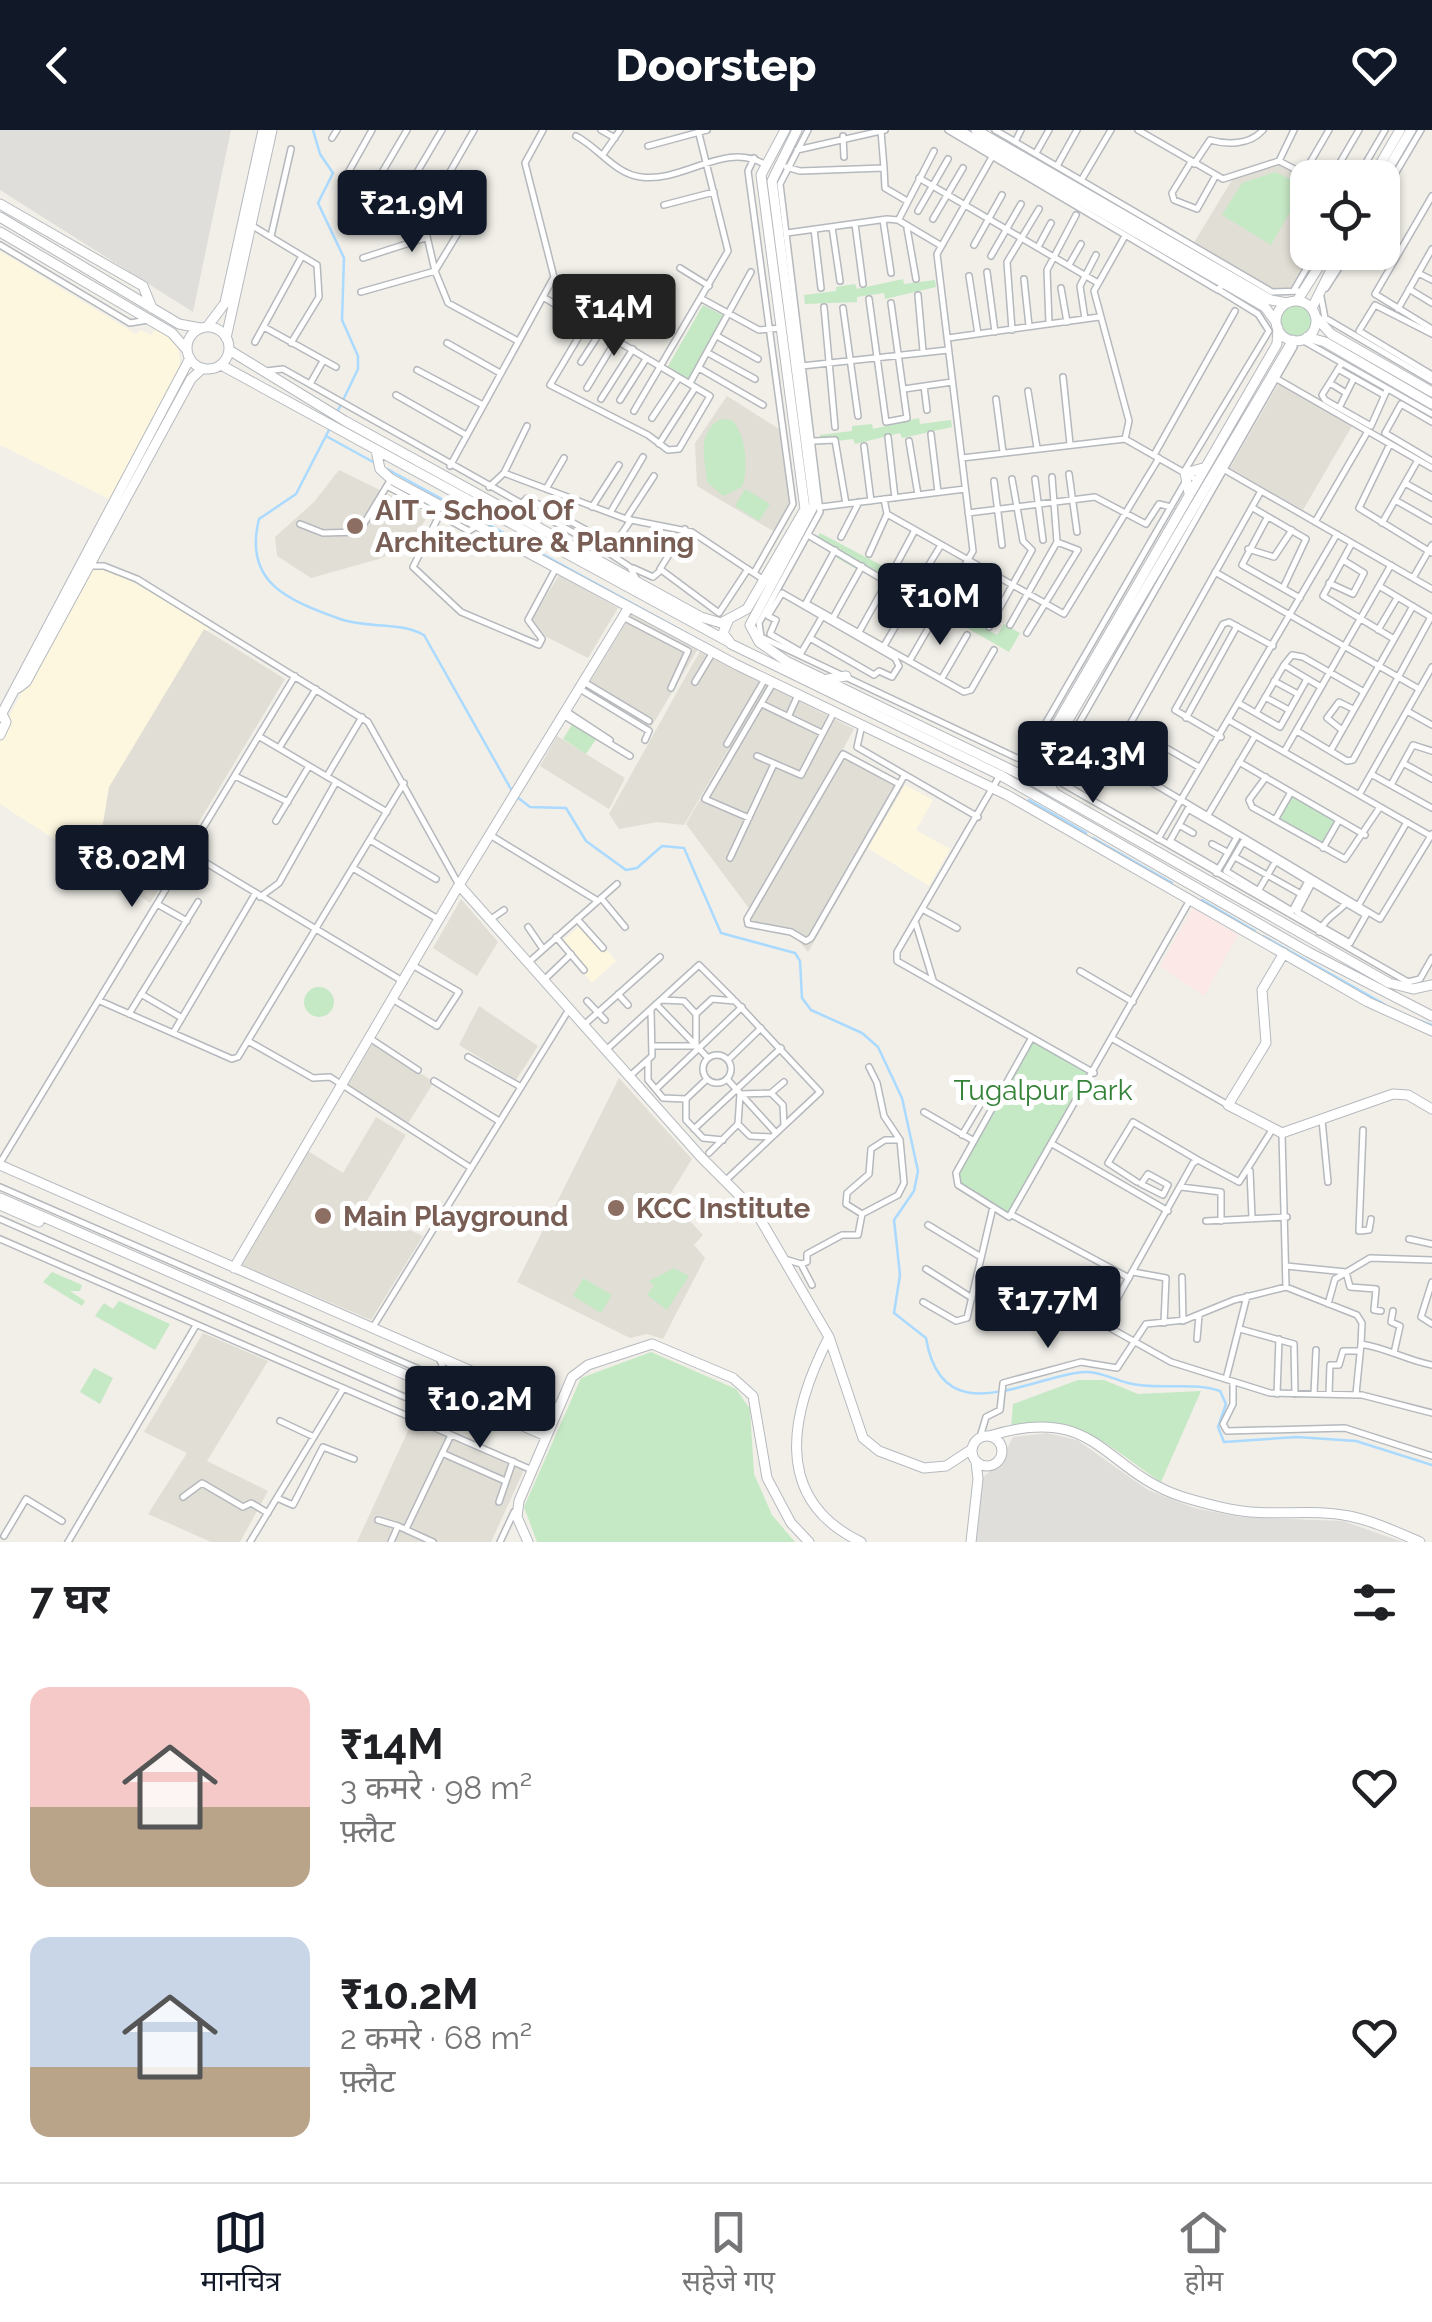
<!DOCTYPE html>
<html lang="hi">
<meta charset="utf-8">
<style>
:root{--surface:#fff;--page:#f6f6f6;--text:#202124;--muted:#757577;--line:#e0e0e0;--accent:#111827}
body{margin:0;font-family:Raleway,"Noto Sans Devanagari",sans-serif;background:var(--page);color:var(--text);height:100vh;display:flex;flex-direction:column;font-size:38px;white-space:nowrap}
*{box-sizing:border-box;margin:0}
p{font-size:32px;color:var(--muted)}
.icon{flex:none;width:55px;height:55px;fill:none;stroke:currentColor;stroke-width:2;stroke-linecap:round;stroke-linejoin:round}
.map{position:relative;height:1412px;overflow:hidden}
.sheet{display:flex;flex-direction:column;background:var(--surface);flex:1}
.sheet>*{flex:none}
.controls{position:absolute;left:1290px;top:30px;display:grid;gap:20px}
.controls a{display:grid;place-items:center;width:110px;height:110px;border-radius:20px;background:var(--surface);box-shadow:0 2px 8px #0004;font-size:50px}
.price{position:absolute;translate:-50% -85px;padding:0 22px;border-radius:10px;background:var(--accent);color:#fff;font-size:32px;line-height:65px;filter:drop-shadow(0 2px 5px #0008)}
.price::after{content:'';position:absolute;left:50%;top:60px;width:30px;height:22px;margin-left:-15px;background:inherit;clip-path:polygon(0 0,100% 0,50% 100%)}
.price.selected{background:#222;color:#fff}
ul{padding:0;list-style:none}
li{display:flex;align-items:center;gap:30px;height:250px;padding:0 30px}
li span{display:grid;place-items:center;flex:none;width:280px;height:200px;border-radius:20px;color:#555}
li>.icon{margin-inline-start:auto}
span .icon{width:120px;height:120px;fill:#fffc;stroke-width:1}
li b{font-size:42px}
h2{display:flex;justify-content:space-between;align-items:center;height:120px;padding:0 30px;font-size:42px}
header{display:flex;justify-content:space-between;align-items:center;height:130px;padding:0 30px;background:var(--accent);color:#fff;font-size:45px;font-weight:800}
.menu{display:flex;justify-content:space-around;align-items:center;height:140px;border-top:2px solid var(--line);background:var(--surface);font-size:28px;color:var(--muted)}
.menu a{display:grid;justify-items:center;gap:5px}
.menu .selected{color:var(--accent)}
.map>svg:first-child{display:block}
</style>
<header><svg class="icon" aria-label="back" viewBox="0 0 24 24"><path d="M15 5l-7 7 7 7"/></svg>Doorstep<svg class="icon" aria-label="heart" viewBox="0 0 24 24"><path d="M12 20l-8-8c-3-5 5-10 8-4 3-6 11-1 8 4z"/></svg></header>
<div class="map">
<svg width="1432" height="1412" viewBox="0 0 1432 1412">
<rect width="100%" height="100%" fill="#f1efe8"/>
<path fill="#fef7e0" d="M0,121L136,204L140,200L151,205L155,200L178,213L181,244L109,369L0,315Z
M93,431L211,495L109,657L96,736L0,674V603Z
M905,655L933,670L916,700L950,719L929,756L868,718Z
M583,793L616,831L592,853L559,814Z"/>
<path fill="#e0deda" d="M0,0H231L193,182L0,60Z
M1047,1303L1077,1310L1148,1360L1194,1378L1240,1387L1343,1391L1403,1412H976L982,1348L999,1334L1013,1307Z"/>
<path fill="#e1ded6" d="M1278,33L1308,48V122L1314,123L1290,159L1277,161L1193,114L1232,50Z
M1279,253L1352,296L1303,380L1230,338Z
M727,266L779,299L791,374L773,401L697,356L695,313Z
M339,340L429,384L411,413L379,429L311,448L277,426L275,407L314,372Z
M559,445L618,478L588,528L527,497Z
M631,484L698,519L650,599L585,560Z
M204,499L285,549L150,773L96,736L109,657Z
M700,521L854,599L843,619L904,655L808,822L794,805L743,797L751,781L686,694L750,582L684,695L657,692L619,699L609,684Z
M557,606L625,648L609,679L540,636Z
M461,769L498,812L477,846L433,818Z
M479,876L538,916L516,950L459,915Z
M373,913L434,952L407,995L346,957Z
M619,948L692,1029L668,1068L703,1105L694,1115L705,1128L663,1209L647,1204L630,1208L517,1152Z
M376,987L406,1005L362,1079L423,1106L371,1190L242,1135L308,1021L343,1043Z
M203,1203L268,1231L207,1331L268,1361L240,1412H211L148,1384L187,1323L144,1302Z
M412,1292L524,1340L491,1412H357Z"/>
<path fill="#fce8e6" d="M1193,778L1238,805L1204,866L1160,836Z"/>
<path fill="#c5e8c5" d="M1275,42L1305,56L1271,115L1222,85L1242,53Z
M903,149L904,154L935,150L936,157L885,169L884,163L857,167V172L805,174L804,165L836,161V157L855,154L857,159Z
M703,175L726,187L688,250L667,238Z
M1280 191a16 16 0 1 1 32 0a16 16 0 1 1-32 0Z
M919,288L920,294L951,290L952,297L902,308L900,303L855,314L853,309L821,313L820,305L852,301V296L872,294L873,299Z
M720,289L732,290C746,304 749,339 742,357L723,366L707,352C705,328 696,304 720,289Z
M745,359L770,374L759,391L735,376Z
M820,403L917,454L916,458L942,473L938,479L912,465L909,468L861,436L858,440L837,428L838,424L815,411Z
M952,480L997,505L1004,494L1020,503L1009,522L948,487Z
M573,593L597,608L586,624L563,609Z
M1292,665L1335,690L1322,714L1278,689Z
M304 872a15 15 0 1 1 30 0a15 15 0 1 1-30 0Z
M1031,909L1094,943L1011,1086L958,1055L956,1043Z
M674,1138L689,1146L667,1180L647,1165L654,1155L649,1151Z
M52,1142L82,1155L80,1161H70L85,1171L82,1176L43,1152Z
M583,1148L612,1165L601,1183L573,1166Z
M119,1171L170,1194L155,1220L95,1186L104,1173L113,1179Z
M651,1222L736,1259L750,1279L754,1344L772,1385L795,1412H537L524,1377L581,1248Z
M94,1238L113,1248L100,1274L80,1262Z
M1078,1250H1104L1138,1264L1201,1261L1161,1352C1105,1315 1084,1284 1011,1297L1013,1274Z"/>
<g fill="none" stroke-linecap="round" stroke-linejoin="round">
<path stroke="#aadaff" stroke-width="2.5" d="M313,0L320,24L333,43L318,73L344,128L342,190L358,226V239L332,293
M329,300L296,364L259,389C243,453 288,470 340,489C368,499 398,491 424,505L512,661
M326,306L375,333
M387,339L710,516
M517,667L530,677L566,678L586,711L626,740L637,738L662,716L684,718L721,803L795,823L800,831L802,868L811,880L862,903L878,917L902,968L918,1041L914,1061L894,1090L900,1145L894,1183L926,1208C941,1299 1017,1253 1076,1243C1096,1239 1109,1248 1128,1253C1158,1261 1190,1251 1220,1261L1226,1274L1218,1297L1224,1312L1297,1307L1356,1311L1432,1335
M1029,670L1086,703
M1093,708L1172,753
M1202,770L1255,801
M1263,806L1384,874
M1420,891L1432,895"/>
<g stroke="#b5b8bc" stroke-width="8">
<path id="street" d="M372,0L349,41L424,85
M474,0L423,89L435,141L448,173L518,211
M601,0L615,8
M808,0L780,54L820,382L759,493L761,507L1017,628L1026,627L1184,354
M948,0L1218,160L1223,154
M995,0L1272,162L1302,161
M1138,0L1223,49L1279,31L1312,48
M881,1L884,38
M576,6C599,18 615,44 641,47C683,53 725,11 764,34
M843,6L844,27
M332,8L337,0
M1015,12L1021,0
M648,16L707,0
M797,20L885,0
M604,23L620,0
M1036,23L1049,0
M1279,31L1294,0
M1191,32L1172,63L1174,70L1197,79L1215,47
M1194,34L1210,10C1227,15 1250,15 1263,0
M1057,36L1077,0
M786,37L800,41L884,38L885,58L907,71
M1304,43L1329,0
M919,48L1098,153
M1331,48L1359,0
M1357,48L1385,0
M1082,49L1111,0
M374,56L407,0
M1382,66L1421,0
M1432,66L1375,164L1432,199
M400,71L442,0
M664,75L714,62
M918,81L948,29
M899,89L934,21
M933,89L963,38
M883,90L891,143
M855,94L863,154
M251,95L317,135L319,167L291,213
M832,97L840,151
M907,98L916,149
M814,99L821,158
M787,103L887,89L898,90L940,115
M271,106L291,19
M0,115L130,193L148,190
M974,115L1002,65
M1038,117L1051,93
M991,126L1021,74
M363,128L425,108
M1069,135L1081,114
M680,138L709,156
M987,142L995,202
M1418,143L1432,150
M969,146L978,204
M1024,149L1029,196
M1061,158L1067,192
M1326,158L1349,122
M1409,159L1432,173
M1294,160L1316,122
M361,162L435,141L478,70
M918,165L923,221
M543,167C599,200 654,233 710,266L679,319L668,320L648,305L550,255L587,193
M1321,167L1325,188L1432,251
M702,169L759,200L781,198
M869,169L886,292L907,288L891,173
M824,177L835,297
M843,178L858,286
M1398,179L1432,119
M1085,189L1080,156L1096,125
M1049,194L1047,140L1076,85
M264,197L336,237
M1012,200L1007,132L1039,79
M1432,204L1375,175L1359,201L1432,245
M717,206L758,229
M948,208L1099,187
M1302,210L1432,284
M255,212L302,126
M447,213L500,243
M1294,217L1058,630L1053,648L1408,852L1420,849L1432,828
M708,223L755,249
M581,232L601,201
M1342,233L1322,265L1325,270L1371,296L1387,260
M802,236L948,220
M699,238L763,275
M1338,239L1384,265
M417,240L483,275
M266,241L283,239L606,421L630,437L638,452
M1063,247L1070,314
M1277,249L1432,338
M690,253L751,142
M1330,253L1346,263
M310,254L323,231
M924,256L927,280
M587,258L616,210
M904,259L952,252
M1028,261L1037,318
M396,265L466,305
M601,269L633,219
M996,269L1003,322
M620,270L646,229
M1339,278L1354,248
M634,281L728,121L698,0
M652,288L678,249
M1432,292L1401,274L1385,303L1432,331
M931,304L938,362
M888,307L895,368
M1125,309L1129,291L1094,161L1125,106
M814,311L835,310L846,374
M909,311L918,365
M659,314L695,258
M1390,314L1359,378L1432,423
M864,316L871,371
M1154,325L1235,181
M962,328L1125,309L1197,350
M450,336L554,147L525,33L543,0
M1185,340L1269,201L1258,184L1219,160
M1225,340L1432,459
M504,343L527,296
M1069,344L1077,402
M1035,349L1043,410
M994,351L1002,415
M1405,353L1432,368
M387,356L469,401L478,395
M489,357L504,343L626,389L692,402L764,450
M546,359L564,328
M1261,361L1111,628L1380,789L1432,704
M884,369L887,384L1064,484L1159,328
M1395,370L1432,391
M520,375L527,368L614,415L631,390
M592,377L619,335
M821,377L965,359
M1253,378L1306,409L1283,458
M610,383L643,327
M968,383L1095,367L1146,394L1159,374L1171,377
M440,384L413,437L461,482L539,515L542,509L528,490L556,438
M1267,388L1242,435L1300,468
M626,389L654,346
M1315,392L1368,301
M1382,393L1418,330
M300,394L323,403L359,402L391,349
M685,399L660,439L719,483L748,439
M808,405L887,452L859,502
M841,407L859,372
M1352,413L1323,466L1394,509
M1248,419L1274,427L1292,400
M869,424L887,384
M91,436H104L137,449L368,592L459,755
M633,438L653,447L660,441
M894,439L915,400
M1215,442L1419,559
M754,443L793,374L748,41L754,28
M1413,448L1432,415
M919,451L941,415
M1329,453L1353,464L1364,443L1343,430
M806,473L835,420
M809,475L964,562L971,560L994,520
M623,487L688,521L671,558
M833,488L862,436
M973,488L994,447
M1010,495L1057,412L1052,347
M989,497L1032,420L1023,411L1012,349
M1378,500L1397,468
M1027,503L1078,420L1057,412
M884,516L910,471
M801,522L770,504L776,490L768,486L782,463L895,528L899,536L892,547L879,541L874,545L810,508
M801,523L822,487
M910,530L973,421L937,124L992,27
M1284,535L1292,525L1303,527L1364,562
M942,548L967,505
M1274,551L1298,564
M584,552L649,591
M695,552L713,522
M580,559L649,601L645,610
M1265,567L1289,580
M762,574L822,603
M1240,574L1280,597L1307,549
M566,581L610,610
M1407,581L1432,595
M1256,583L1284,535L1321,557
M563,585L630,626
M789,585L798,565
M1186,588L1237,496
M1230,591L1431,706
M862,595L857,617L978,687
M1128,596L1199,637
M1342,600L1327,588L1339,572L1353,579
M1297,601L1347,631L1353,630L1431,487L1379,456
M260,607L387,682
M1221,607L1175,580L1223,494L1229,492L1273,516
M727,614L765,549
M279,618L316,559
M1331,620L1413,476
M1284,622L1391,435
M757,626L801,645L834,582
M1239,632L1365,705
M1403,633L1432,649
M1371,644L1432,678
M1000,645L897,822V831L1094,943
M235,646L288,672
M327,646L362,587
M1266,647L1249,670L1252,677L1345,729L1380,677
M899,654L843,624L747,789L748,794L791,802L806,811L811,808L904,646
M1391,655L1413,615L1432,621
M1359,665L1432,537
M1208,685L1255,606
M749,688L705,669L773,553
M1275,690L1291,662
M276,691L309,636
M1179,695L1193,703
M490,705L598,771
M1158,709L1337,404
M370,710L436,749
M1243,712L1308,751L1292,781L1226,741Z
M1212,714L1227,722
M1323,718L1339,690
M188,722L404,852
M1235,727L1301,764
M730,728L774,634
M353,738L438,789
M1216,743C1224,731 1230,719 1237,707L1188,679L1170,711L1218,739
M1257,763L1277,729
M260,767L279,753L336,652
M601,768L625,797
M157,774L187,791
M1358,776L1407,692
M924,780L957,798
M491,789L504,780
M577,789L603,818
M916,794L933,850
M528,797L543,819
M1319,802L1322,797L1297,782L1312,753L1366,785L1350,813L1322,797C1329,784 1341,782 1348,770
M556,807L584,840
M529,832L617,754
M1080,841L1133,872
M544,850L571,824
M141,864L182,888
M618,864L628,875
M394,870L437,896L459,862L414,836
M661,870L684,871L696,884V916
M100,871L232,929L238,927L404,653
M587,871L605,890
M656,874L708,928
M129,884L198,772
M696,884L712,869L735,871L820,962L725,1051
M585,894L660,827
M173,903L255,764
M371,909L418,940
M1031,909L956,1043L958,1055L1009,1087L1190,770
M1113,909L1228,975
M248,911L313,948L330,947L471,1038
M652,916H694
M606,920L699,835L733,869
M703 939a14 14 0 1 1 28 0a14 14 0 1 1-28 0Z
M468,927L521,957
M648,930V950L663,968L686,969L707,949
M728,930L761,898
M869,937L877,953L884,986L900,1010
M631,945L652,926L651,880
M727,949L776,1003
M434,951L499,991
M970,956L996,971
M656,959L742,877
M771,963L784,952
M686,969V990L703,1008L723,1010
M924,982L974,1011
M1322,990L1328,1052
M694,999L781,918
M1272,1000L1239,1052L1198,1030L1193,1033L1103,1194L1171,1232L1270,1263L1362,1265L1432,1283
M1363,1000L1359,1101L1369,1100L1371,1089
M1282,1004L1286,1157L1357,1185L1362,1193L1361,1214
M962,1005L986,965
M771,1007L750,1006L738,994L740,964L771,963L783,975L784,995
M1054,1015L1168,1081
M709,1023L738,994
M0,1033L295,546
M1250,1041L1252,1088
M1148,1044L1168,1055L1163,1065L1141,1054Z
M1137,1052L1108,1033L1133,992L1198,1030
M0,1057L550,1296
M1181,1057L1221,1062V1091
M1012,1085L1129,1148
M0,1089L441,1283
M1206,1091L1287,1087
M928,1095L981,1127
M0,1109L532,1340
M1409,1109L1432,1114
M788,1130L801,1134L812,1155
M801,1134L807,1132V1124L842,1105H858L862,1084L898,1065L904,1053L900,1010H885L871,1019L869,1044L847,1063L846,1074L862,1084
M1286,1136L1346,1142L1350,1157L1376,1159L1374,1180L1381,1181
M926,1139L972,1168
M1133,1142L1166,1148L1164,1193
M1182,1147L1183,1191
M1432,1152L1421,1187L1432,1194
M923,1172L956,1191L967,1188L993,1077
M1328,1174L1335,1149L1370,1128L1432,1130
M1082,1181L1103,1194
M1393,1181L1391,1192L1400,1196L1394,1223
M373,1197L568,881
M1240,1199L1294,1214L1295,1264
M1197,1209L1199,1185
M439,1228L455,1267
M1226,1249L1247,1166
M1233,1253V1274L1223,1294L1227,1301L1345,1298L1432,1326
M1277,1264L1279,1209
M1314,1264L1316,1220
M1329,1264L1330,1235H1339L1343,1221H1360
M1356,1264L1361,1214C1387,1218 1406,1230 1432,1235
M414,1288L464,1276
M280,1291L314,1307
M980,1307L986,1287L1000,1280L1003,1253L1081,1232L1117,1238L1146,1194L1185,1190L1234,1170L1286,1157
M442,1323L503,1350
M183,1367L202,1353L243,1377L251,1373L268,1383
M277,1368L293,1375L323,1317L354,1329
M499,1372L513,1331
M378,1390L398,1396
M406,1399L451,1305
M4,1406L26,1369L62,1391
M68,1412L195,1197
M250,1412L343,1259
M391,1412L398,1396L433,1412
M500,1412L514,1382"/>
</g>
<g stroke="#b6babf" stroke-width="11">
<path id="secondary" d="M797,0L772,51L814,375L750,495L759,512L786,531L1026,647L1389,853L1413,859L1432,855
M958,0L1265,177L1276,192
M976,0L1271,170L1287,173
M1372,48L1400,0
M1382,49L1411,0
M0,74L143,156L152,178
M0,87L179,194L200,198
M0,102L172,203L187,220
M1297,171L1328,122
M1276 191a20 20 0 1 1 40 0a20 20 0 1 1-40 0Z
M1312,178L1340,122
M1315,186L1331,204L1432,262
M207,197L225,173L263,0
M187 218a21 21 0 1 1 42 0a21 21 0 1 1-42 0Z
M1307,207L1325,212L1432,274
M226,208L272,0
M229,220L345,291L701,487L721,493L747,479L805,379L761,45L785,0
M221,235L727,511
M376,320L380,339L391,349L737,535L1007,665L1368,872L1432,901
M1189,363L1185,343L1203,338
M728,491L723,503L731,514L1000,645L1308,822L1432,886
M828,549L846,546
M18,558L26,552L191,249L203,238
M0,587L190,228
M0,605L6,592L2,584
M1046,630L1045,647L1054,662
M1026,647L1277,214L1278,198
M1032,651L1293,210
M459,755L701,1027L756,1082L829,1207L863,1308L879,1321L924,1338L946,1336L972,1319
M1284,823L1262,860L1266,913L1228,975L1282,1003L1393,964L1408,965L1432,979
M0,1035L558,1279
M0,1068L546,1306
M0,1075L39,1092
M234,1138L459,755L629,477
M829,1207C792,1279 769,1368 861,1412
M972 1321a15 15 0 1 1 30 0a15 15 0 1 1-30 0Z
M989,1306C1098,1272 1102,1341 1183,1367C1203,1373 1228,1380 1250,1382C1282,1385 1316,1379 1349,1386C1373,1391 1397,1402 1420,1412
M528,1412L517,1387L519,1371L572,1247L588,1235L652,1214L733,1248L753,1266L767,1348L791,1393L809,1412
M971,1412L978,1349L976,1332"/>
</g>
<use href="#street" stroke="#fff" stroke-width="5"/>
<use href="#secondary" stroke="#fff" stroke-width="9"/>
</g>
<g fill="#8d6e63" stroke="#fff" stroke-width="4">
<circle cx="355" cy="396" r="10"/>
<circle cx="616" cy="1078" r="10"/>
<circle cx="323" cy="1086" r="10"/>
</g>
<g text-anchor="middle" stroke-width="10" stroke-linejoin="round" paint-order="stroke">
<g font-size="28" font-weight="bold" fill="#785e54" stroke="#fff" text-anchor="start">
<text x="375" y="390">AIT - School Of<tspan x="375" dy="32">Architecture &amp; Planning</tspan></text>
<text x="636" y="1088">KCC Institute</text>
<text x="343" y="1096">Main Playground</text>
</g>
<g font-size="28" fill="#348238" stroke="#fff">
<text x="1043" y="970">Tugalpur Park</text>
</g>
</g>
</svg>
<div class="controls">
<a><svg class="icon" aria-label="locate" viewBox="0 0 24 24"><circle cx="12" cy="12" r="6"/><path d="M12 2v4M12 18v4M2 12h4M18 12h4"/></svg></a>
</div>
<b class="price" style="left:412px;top:125px">₹21.9M</b>
<b class="price selected" style="left:614px;top:229px">₹14M</b>
<b class="price" style="left:940px;top:518px">₹10M</b>
<b class="price" style="left:1093px;top:676px">₹24.3M</b>
<b class="price" style="left:132px;top:780px">₹8.02M</b>
<b class="price" style="left:1048px;top:1221px">₹17.7M</b>
<b class="price" style="left:480px;top:1321px">₹10.2M</b>
</div>
<section class="sheet">
<h2>7 घर<svg class="icon" aria-label="filters" viewBox="0 0 24 24"><path d="M4 7h16M4 17h16"/><circle cx="9" cy="7" r="2"/><circle cx="15" cy="17" r="2"/></svg></h2>
<ul>
<li><span style="background:linear-gradient(#f6c9c9 60%,#b9a48a 0)"><svg class="icon" aria-label="home" viewBox="0 0 24 24"><path d="M3 11l9-7 9 7M6 9v11h12V9"/></svg></span><div><b>₹14M</b><p>3 कमरे · 98 m²</p><p>फ़्लैट</p></div><svg class="icon" aria-label="heart" viewBox="0 0 24 24"><path d="M12 20l-8-8c-3-5 5-10 8-4 3-6 11-1 8 4z"/></svg></li>
<li><span style="background:linear-gradient(#c9d6e8 65%,#b9a48a 0)"><svg class="icon" aria-label="home" viewBox="0 0 24 24"><path d="M3 11l9-7 9 7M6 9v11h12V9"/></svg></span><div><b>₹10.2M</b><p>2 कमरे · 68 m²</p><p>फ़्लैट</p></div><svg class="icon" aria-label="heart" viewBox="0 0 24 24"><path d="M12 20l-8-8c-3-5 5-10 8-4 3-6 11-1 8 4z"/></svg></li>
</ul>
</section>
<nav class="menu">
<a class="selected"><svg class="icon" aria-label="map" viewBox="0 0 24 24"><path d="M3 6l6-2 6 2 6-2v14l-6 2-6-2-6 2zM9 4v14M15 6v14"/></svg>मानचित्र</a>
<a><svg class="icon" aria-label="saved" viewBox="0 0 24 24"><path d="M7 4h10v16l-5-4-5 4z"/></svg>सहेजे गए</a>
<a><svg class="icon" aria-label="home" viewBox="0 0 24 24"><path d="M3 11l9-7 9 7M6 9v11h12V9"/></svg>होम</a>
</nav>
